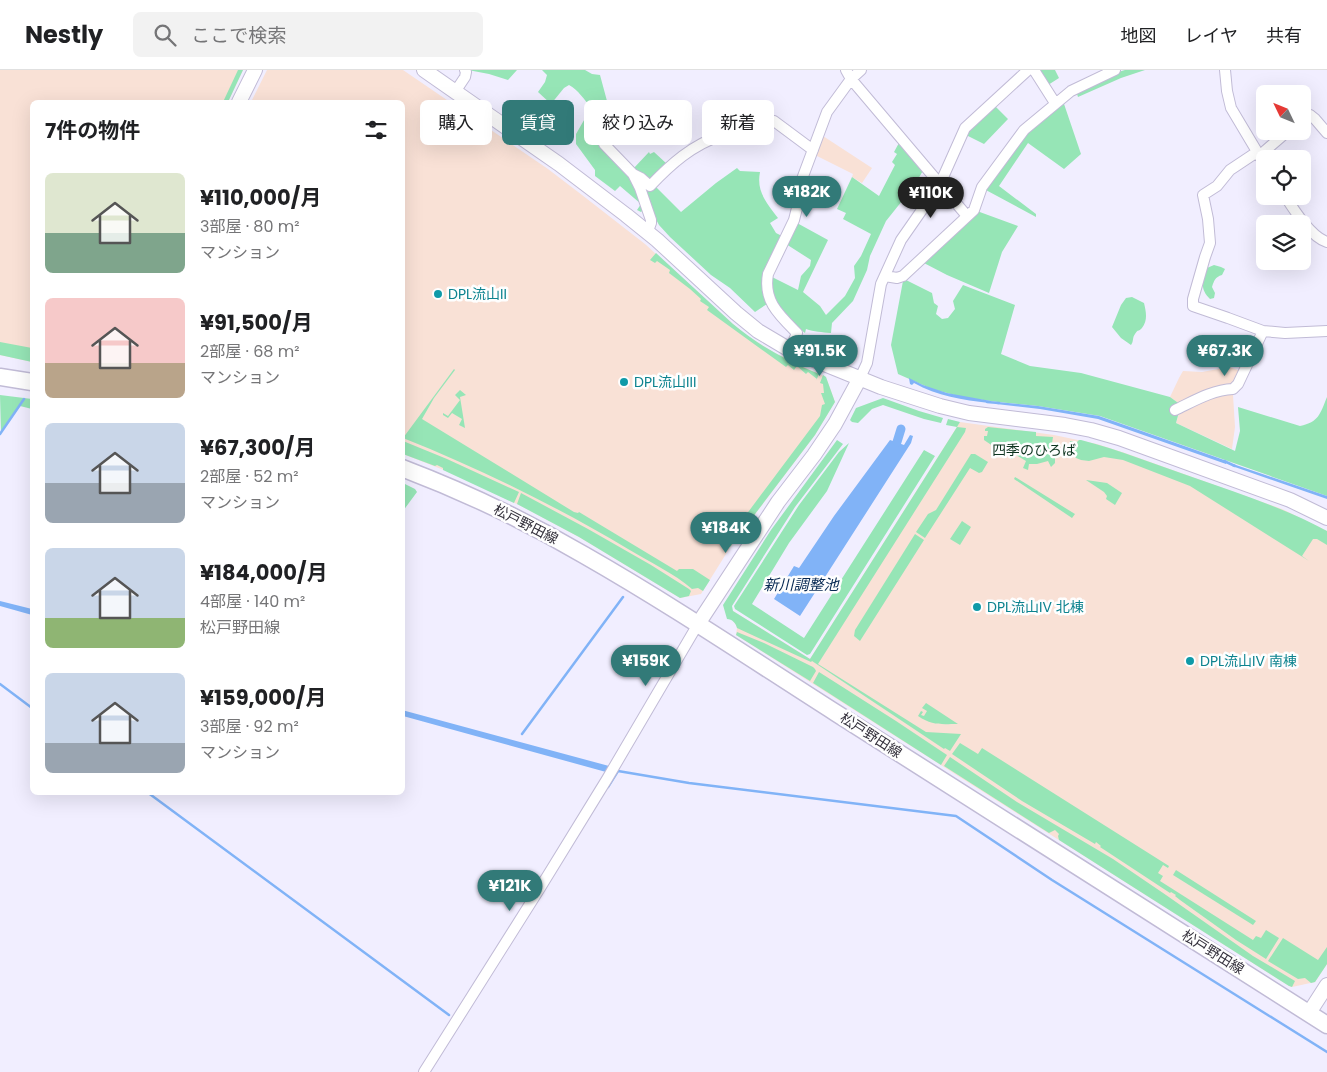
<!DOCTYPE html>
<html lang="ja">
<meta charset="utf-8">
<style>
:root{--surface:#fff;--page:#f2f2f2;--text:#202124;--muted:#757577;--line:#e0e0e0;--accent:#327a78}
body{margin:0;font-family:Poppins,"Noto Sans JP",sans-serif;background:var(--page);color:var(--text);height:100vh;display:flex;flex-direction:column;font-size:19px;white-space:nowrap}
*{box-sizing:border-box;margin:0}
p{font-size:16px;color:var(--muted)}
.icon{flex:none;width:28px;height:28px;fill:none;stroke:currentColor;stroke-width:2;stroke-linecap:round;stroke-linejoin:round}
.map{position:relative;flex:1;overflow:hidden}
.details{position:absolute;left:30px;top:30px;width:375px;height:695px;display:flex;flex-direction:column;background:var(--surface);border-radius:8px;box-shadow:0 5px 20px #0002}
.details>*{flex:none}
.guide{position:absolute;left:420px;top:30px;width:475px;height:45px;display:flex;gap:10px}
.needle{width:32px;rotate:313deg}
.buttons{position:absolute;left:1256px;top:15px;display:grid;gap:10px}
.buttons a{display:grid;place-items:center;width:55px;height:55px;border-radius:8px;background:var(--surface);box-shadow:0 5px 20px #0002;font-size:25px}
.price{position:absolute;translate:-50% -42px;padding:0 11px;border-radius:18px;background:var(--accent);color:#fff;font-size:16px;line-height:32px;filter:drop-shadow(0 1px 2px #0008)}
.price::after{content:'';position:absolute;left:50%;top:30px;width:15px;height:11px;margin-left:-8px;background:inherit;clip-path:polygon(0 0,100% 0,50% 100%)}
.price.selected{background:#222;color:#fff}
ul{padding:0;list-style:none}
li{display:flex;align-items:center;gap:15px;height:125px;padding:0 15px}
li span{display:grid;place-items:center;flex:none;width:140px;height:100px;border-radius:8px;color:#555}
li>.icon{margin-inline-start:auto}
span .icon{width:60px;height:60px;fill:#fffc;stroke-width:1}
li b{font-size:21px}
h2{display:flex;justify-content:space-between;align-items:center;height:60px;padding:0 15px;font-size:21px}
.pill{padding:0 18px;border-radius:8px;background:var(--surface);box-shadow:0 5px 20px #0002;font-size:18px;line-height:45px}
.pill.selected{background:var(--accent);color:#fff}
header{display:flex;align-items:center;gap:30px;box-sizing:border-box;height:70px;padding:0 25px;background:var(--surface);border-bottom:1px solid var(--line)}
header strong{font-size:24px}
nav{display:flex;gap:28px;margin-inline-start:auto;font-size:18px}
.search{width:350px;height:45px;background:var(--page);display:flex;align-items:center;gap:12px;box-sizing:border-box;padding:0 18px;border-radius:8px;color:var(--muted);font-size:19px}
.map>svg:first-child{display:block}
</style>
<header>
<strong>Nestly</strong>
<div class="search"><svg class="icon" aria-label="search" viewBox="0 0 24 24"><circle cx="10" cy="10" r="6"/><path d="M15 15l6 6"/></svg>ここで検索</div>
<nav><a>地図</a><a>レイヤ</a><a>共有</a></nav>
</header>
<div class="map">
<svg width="1327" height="1002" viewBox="0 0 1327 1002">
<rect width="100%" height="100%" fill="#f1eeff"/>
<path fill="#f9e1d6" d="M0,0H243L228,32H32V292L0,285Z
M267,0H403L548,99L582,125L645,174L733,254L746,265L773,282L801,296L826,307L835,332L815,365L731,476L701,524L680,528L579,467L523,437L459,406L403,384L402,32H251Z
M823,66L872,98L862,113L852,107L853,104L815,85Z
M1229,297L1241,301L1236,312L1181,335L1170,327L1179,308L1183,301L1202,302Z
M1231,323L1233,325L1235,357L1232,379L1176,353L1180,340L1208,327Z
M960,352L1054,365L1097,374L1125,383L1282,439L1327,461V894L1315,912L1292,917L1289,916L736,565L737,558L736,555L733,551V541L810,589Z"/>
<path fill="#96e5b6" d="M238,0H243L228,32H223Z
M468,0H517L508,10L489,4Z
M542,0H585L592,4L600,5L607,31L617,48L616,53L601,76L630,107L644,139L641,142L637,140L641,134L620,116L615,121L595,106V100L576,74V64L591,38C585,30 578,20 569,15L564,18L551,34L538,22L545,12L547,5Z
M1039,0H1055L1059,8L1048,15Z
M1125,0H1145L1121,8L1078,27L1076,21L1108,5Z
M1063,31L1081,84L1064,99L1028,73L999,116L1036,144V147L984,119L1027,62Z
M995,36L1008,49L984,74L966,65L969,60Z
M900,71L924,99L914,116L886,151L870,186L867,200L853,231L832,253L831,263C822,262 814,262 806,259L805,263C791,251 774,237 771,219C771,215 772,210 772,207L798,220L801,206L810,196L811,190L786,174L797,153L828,170L803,222L820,236L826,245L845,226L855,208L854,196L861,186L871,164L843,149L846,143L837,139L852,107L879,126L895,95L892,92L897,84L894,82Z
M649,82L650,84L654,82L667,94L649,112L633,99Z
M737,98L740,101L760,102C756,122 767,133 778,148L770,153L776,163L782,166C770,190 755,207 767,234L755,242L730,218L711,205L670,167L659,155L652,142L641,111L655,116L681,142L716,113Z
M977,141L1018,156L1002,182L989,223L947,205L922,192Z
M656,183L733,254C759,276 788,291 819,304L816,311L817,309L808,302L806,304L797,296L794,300L788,295L786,297L707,240L709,237L700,231L701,229L690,219L669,203L670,200L657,191L655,193L650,190Z
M1214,195L1221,197L1225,199L1222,205C1215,207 1214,211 1212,217L1215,223L1214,228L1210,229C1199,218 1203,211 1207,198Z
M904,209L932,223L934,233L938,236L936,244L942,249L948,248L955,239L953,231L963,215L1015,235L1001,284L1030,296L1081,303L1170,327L1181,335L1176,353L1235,381L1240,361L1238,337L1300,356C1319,352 1320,344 1327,327V426L1100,346L1038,336L998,332L962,327L932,319L898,304L891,275L903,211Z
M1132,227L1144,233C1146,242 1148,250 1142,258C1137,263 1139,258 1135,264C1132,268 1134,271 1131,275L1121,268L1112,257L1121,235L1126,228Z
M0,272L32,278V292L0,285Z
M454,299L455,300L434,328L422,349L574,442L578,443L579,442L677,501L679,499H693L710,510L703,521L698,518L692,519C675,504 648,491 628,479C556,436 481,399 403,368Z
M823,305L826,307L835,332L815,365L730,477H722L820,346L822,335L825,334L821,323H824L823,314L820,313Z
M460,320L466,325L460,327L465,358L459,355L462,349L452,343L448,348L443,345V343L448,346L460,330L455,325Z
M0,325L32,329V339L20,336L1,363Z
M883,328L919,341L943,348L941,353L924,349L883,335L872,339L858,353L852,352L850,350L856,338Z
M948,349L960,352L957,357L966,358L965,362L818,594L926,662L961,664L950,681L945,678L944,679L812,591L811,592L737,558C736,553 732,549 727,549L723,535L771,460L837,370L843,374L795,437L732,536L733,541L810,589L957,357L946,355Z
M988,357L1036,362V366L1053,367L1051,380L1055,388V393L1051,397L1048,391L1037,394H1029L1028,400L1023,398L1026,391L1016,385L1014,386L1012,389L984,370V366H987L988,361H985V359Z
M1079,370H1081C1120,380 1157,395 1195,408C1240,424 1285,438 1327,461V475L1317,469H1313L1302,486L1309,491L1190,416L1123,390L1104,387L1089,391L1081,390L1076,388L1072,383L1070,379V371L1077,372Z
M403,371L447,389L519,422L514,433L443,400V398L437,395L435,396L403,384Z
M849,373L827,421L789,473L752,534L804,568L924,380L935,386L810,584L807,585L735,539L734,536L799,435L839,382Z
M971,384H975L988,392L982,402L979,403L970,398L925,468L916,462L928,444L936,440Z
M1015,407L1075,444L1072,448L1014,409Z
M1086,410L1107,413L1122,423L1115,435L1106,429L1107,426L1104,422Z
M403,413L415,419L417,422L403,441Z
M521,423L588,459L651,495L689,519L691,521L689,526L680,528L579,467L517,434Z
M962,451L971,457L960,475L950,469Z
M915,464L924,470L860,571L854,566L855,560Z
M737,562L764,573L813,597L815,599L816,601L810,611L736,565Z
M819,602L896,651L947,685L941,695L813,613Z
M926,633L958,654C941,654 933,656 918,646L921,641L923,642L921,645L924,646L927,641L922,638Z
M960,673L978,684L982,678L1169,796L1168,798L1163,795L1158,803L1163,806L1160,811L1253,870L1256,866L1261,868L1266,860L1279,868L1266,889L1236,870L1180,830L1175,826L1176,825L1171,822L1170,823L1100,777L1101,776L1096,772L1095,774L1022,731L952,684Z
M950,687L1017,732L1113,789L1166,825L1253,886L1295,911L1292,917L1289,916L1059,770L1058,766L1059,764L1055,760L1049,763L944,696Z
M1176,800L1256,851L1253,855L1173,805Z
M1283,868L1318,890L1327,877V894L1315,912L1311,913L1305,908L1298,909L1268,891Z"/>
<path fill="#81b3f7" d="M909,308L923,315L947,323L991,331L989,333C963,330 937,326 914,313L912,315L910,314Z
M998,332L1038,336L1099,346L1227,391L1226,394L1098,349L1040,339L996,334Z
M910,365L913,366L911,373L800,546L774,529L794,496L799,498L834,446L890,370L904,375Z
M1233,394L1327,426V429L1232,396Z
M0,531L32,539V545L0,536Z
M402,640L609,696L606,702L403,646Z"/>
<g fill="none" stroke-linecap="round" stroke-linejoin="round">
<path stroke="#81b3f7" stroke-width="2.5" d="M987,332L999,333
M0,364L24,329
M1224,391L1235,396
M0,614L32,638
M522,664L623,527
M608,717L618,701L689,713L956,746L1052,810L1327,982
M147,722L449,945"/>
<path stroke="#81b3f7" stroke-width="9" d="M897,372L901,359"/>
<g stroke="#c1bbd6" stroke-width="12">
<path id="street" d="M846,0L851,9L967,146
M1034,0L1055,33
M1225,0L1227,21L1231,38L1265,95
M455,22L465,7L466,2L465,0
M1302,49L1310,45L1315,49L1327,63
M604,74L633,104
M1257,82L1230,100L1217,116L1203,125L1208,149L1210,173L1205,187L1193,229V236L1228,248L1263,261L1285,263L1327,261
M1259,86L1288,61
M1285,126C1294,140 1311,167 1327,172
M648,161L651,153V150L640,118L633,104L641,108L650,116C671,94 692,75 722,65C729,62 737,62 745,61C755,58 765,55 774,51L813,80
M885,206L897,208L903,206L974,140L982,117L1024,60L1071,21L1115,0
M790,280L797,263C779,245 763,231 768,204L794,150L799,130L802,109L827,42L851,9L861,0
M860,308L867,293L881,214L901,170L940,114L965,58L1028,0
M1175,340C1194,331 1212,320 1233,319L1238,314L1263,261
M424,1002L540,818L607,709L698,554"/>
</g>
<g stroke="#c1bbd6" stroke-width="16">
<path id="secondary" d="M424,0L559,94L626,145L657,170L736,243L758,261L790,280L881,317L940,336L969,343L1065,355L1091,360L1119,368L1290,430L1327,448
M239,32L255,0
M698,554L778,432L814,385L835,354L860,308
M1309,943L1327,915"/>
</g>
<g stroke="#c1bbd6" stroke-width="19">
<path id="primary" d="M0,307L32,312
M402,398C465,422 526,451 584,485C670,534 753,590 836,643C1000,748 1164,851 1327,955"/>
</g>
<use href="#street" stroke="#fff" stroke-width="10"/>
<use href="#secondary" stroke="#fff" stroke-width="14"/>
<use href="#primary" stroke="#fff" stroke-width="16"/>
</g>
<g fill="#0f9aa8" stroke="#fefefe" stroke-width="2">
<circle cx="438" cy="224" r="5"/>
<circle cx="624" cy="312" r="5"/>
<circle cx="977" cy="537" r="5"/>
<circle cx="1190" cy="591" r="5"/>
</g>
<g text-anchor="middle" stroke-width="5" stroke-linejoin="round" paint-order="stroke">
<g font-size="14" fill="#0d838f" stroke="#fefefe" text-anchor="start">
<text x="448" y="229">DPL流山II</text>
<text x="634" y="317">DPL流山III</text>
<text x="987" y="542">DPL流山IV 北棟</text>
<text x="1200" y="596">DPL流山IV 南棟</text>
</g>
<g font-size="14" fill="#0d331f" stroke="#fefefe">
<text x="1034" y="385">四季のひろば</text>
</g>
<g font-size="14" fill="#34313c" stroke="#fefefe">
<text transform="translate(526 454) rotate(27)" y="5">松戸野田線</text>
<text transform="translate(871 665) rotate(33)" y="5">松戸野田線</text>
<text transform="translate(1213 882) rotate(32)" y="5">松戸野田線</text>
</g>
<g font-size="15" font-style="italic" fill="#062852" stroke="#fefefe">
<text x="801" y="520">新川調整池</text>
</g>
</g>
</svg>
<div class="buttons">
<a><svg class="needle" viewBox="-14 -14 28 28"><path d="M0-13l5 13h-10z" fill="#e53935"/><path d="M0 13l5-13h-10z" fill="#757577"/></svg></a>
<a><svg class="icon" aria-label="locate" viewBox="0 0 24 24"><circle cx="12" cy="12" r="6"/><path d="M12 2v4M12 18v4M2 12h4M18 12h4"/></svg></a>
<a><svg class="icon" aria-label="layers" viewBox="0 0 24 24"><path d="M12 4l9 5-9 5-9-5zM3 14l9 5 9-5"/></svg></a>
</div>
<b class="price" style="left:807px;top:148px">¥182K</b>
<b class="price selected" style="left:931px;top:149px">¥110K</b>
<b class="price" style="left:820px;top:307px">¥91.5K</b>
<b class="price" style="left:1225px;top:307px">¥67.3K</b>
<b class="price" style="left:726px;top:484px">¥184K</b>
<b class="price" style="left:646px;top:617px">¥159K</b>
<b class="price" style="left:510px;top:842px">¥121K</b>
<div class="guide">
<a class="pill">購入</a>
<a class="pill selected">賃貸</a>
<a class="pill">絞り込み</a>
<a class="pill">新着</a>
</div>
<section class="details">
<h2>7件の物件<svg class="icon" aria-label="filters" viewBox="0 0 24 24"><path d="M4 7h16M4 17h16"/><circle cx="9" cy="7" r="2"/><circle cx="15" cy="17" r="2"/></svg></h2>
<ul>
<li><span style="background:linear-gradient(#dfe7d0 60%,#7fa58c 0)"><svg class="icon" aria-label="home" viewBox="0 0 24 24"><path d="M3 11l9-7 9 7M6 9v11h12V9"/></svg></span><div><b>¥110,000/月</b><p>3部屋 · 80 m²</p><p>マンション</p></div></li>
<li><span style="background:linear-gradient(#f6c9c9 65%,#b9a48a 0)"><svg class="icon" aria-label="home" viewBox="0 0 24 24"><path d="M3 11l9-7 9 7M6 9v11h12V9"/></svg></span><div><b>¥91,500/月</b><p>2部屋 · 68 m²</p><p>マンション</p></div></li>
<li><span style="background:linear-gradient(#c9d6e8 60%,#9aa5b1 0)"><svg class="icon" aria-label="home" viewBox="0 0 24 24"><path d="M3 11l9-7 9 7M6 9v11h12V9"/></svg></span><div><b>¥67,300/月</b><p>2部屋 · 52 m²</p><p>マンション</p></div></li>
<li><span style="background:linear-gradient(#c9d6e8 70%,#8fb573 0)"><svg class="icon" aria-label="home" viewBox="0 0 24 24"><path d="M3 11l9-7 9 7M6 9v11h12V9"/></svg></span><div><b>¥184,000/月</b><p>4部屋 · 140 m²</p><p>松戸野田線</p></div></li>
<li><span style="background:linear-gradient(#c9d6e8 70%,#9aa5b1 0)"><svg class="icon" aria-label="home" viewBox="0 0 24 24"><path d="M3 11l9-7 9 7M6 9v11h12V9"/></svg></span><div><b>¥159,000/月</b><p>3部屋 · 92 m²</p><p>マンション</p></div></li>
</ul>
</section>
</div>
